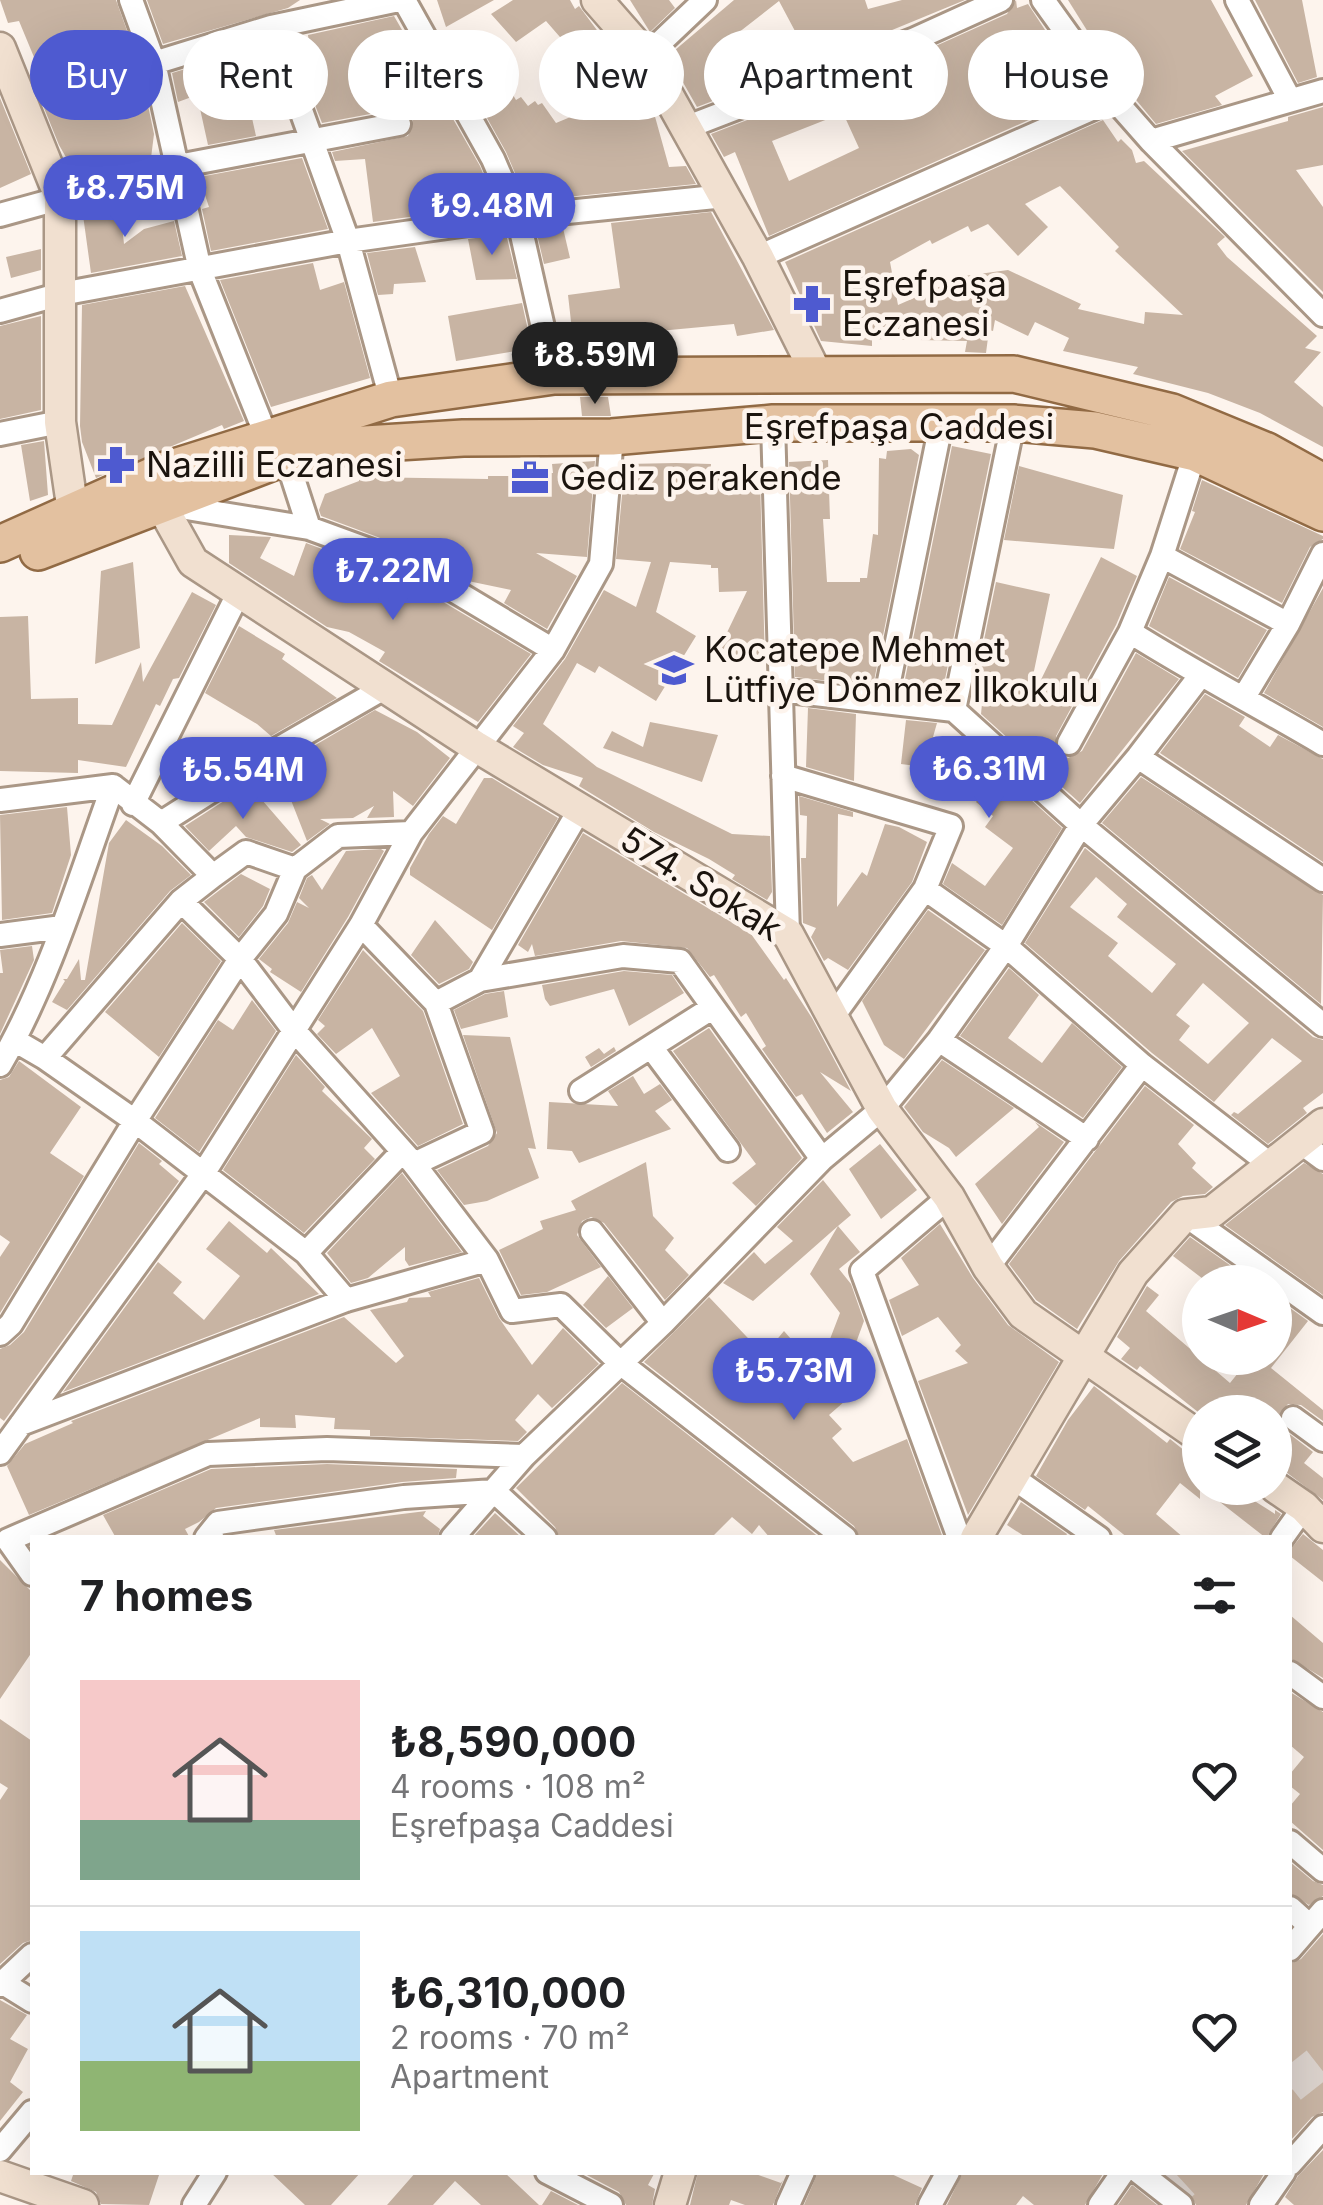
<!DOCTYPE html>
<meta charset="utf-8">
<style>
:root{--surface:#fff;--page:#f2f2f2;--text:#202124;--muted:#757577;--line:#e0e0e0;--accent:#4e5ad0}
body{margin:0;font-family:Inter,sans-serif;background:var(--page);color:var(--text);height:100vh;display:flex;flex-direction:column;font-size:38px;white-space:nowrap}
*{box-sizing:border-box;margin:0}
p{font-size:32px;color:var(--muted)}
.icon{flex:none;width:55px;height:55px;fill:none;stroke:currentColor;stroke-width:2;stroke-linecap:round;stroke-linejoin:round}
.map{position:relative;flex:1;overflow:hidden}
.sheet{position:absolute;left:30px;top:1535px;width:1262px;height:640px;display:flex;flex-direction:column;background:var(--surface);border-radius:0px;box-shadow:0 10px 40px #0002}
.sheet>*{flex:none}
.banner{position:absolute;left:30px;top:30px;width:1265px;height:90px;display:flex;gap:20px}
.needle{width:65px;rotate:92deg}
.buttons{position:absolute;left:1182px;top:1265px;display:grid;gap:20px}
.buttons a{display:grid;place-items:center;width:110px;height:110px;border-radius:50%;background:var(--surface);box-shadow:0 10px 40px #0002;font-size:50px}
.price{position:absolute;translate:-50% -85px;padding:0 22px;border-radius:35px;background:var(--accent);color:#fff;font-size:32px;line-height:65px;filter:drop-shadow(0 2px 5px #0008)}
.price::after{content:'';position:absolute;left:50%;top:60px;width:30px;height:22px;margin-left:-15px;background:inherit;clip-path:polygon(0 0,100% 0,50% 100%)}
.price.on{background:#222;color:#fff}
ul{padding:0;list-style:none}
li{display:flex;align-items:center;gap:30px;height:250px;padding:0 50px}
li+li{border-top:2px solid var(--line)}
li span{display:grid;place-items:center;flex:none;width:280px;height:200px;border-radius:0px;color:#555}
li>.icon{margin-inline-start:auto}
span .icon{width:120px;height:120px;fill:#fffc;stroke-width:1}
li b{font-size:42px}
h2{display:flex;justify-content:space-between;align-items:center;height:120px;padding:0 50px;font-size:42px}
.tag{padding:0 35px;border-radius:45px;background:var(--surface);box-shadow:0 10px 40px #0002;font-size:35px;line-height:90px}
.tag.on{background:var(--accent);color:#fff}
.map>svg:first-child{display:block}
</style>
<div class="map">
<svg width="1323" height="2205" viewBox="0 0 1323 2205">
<rect width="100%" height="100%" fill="#fdf4ed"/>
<path fill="#c8b4a3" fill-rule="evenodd" d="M0,0H116L140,67L154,134L151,158L75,179L71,157L67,159L59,145L32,78L41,74L19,21L8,23Z
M147,0H300L288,8L163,44Z
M437,0H494L446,27Z
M513,0H570L575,9L579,6L617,57L612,61L631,90L638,87L650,114L654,113L669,167L686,166L696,184L527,201L506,152L443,39L455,32L471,58L486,49L516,100L521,97L528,106L535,101L538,105L542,103L556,123L609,101L580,60L546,21L516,42L491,14Z
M630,0H669L675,8L650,32Z
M734,0H865L868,9L902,0H965L812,63L779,1L738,33L768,80L697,107L668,56Z
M1016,0L1017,8L1028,4L1087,94L769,236L735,152L724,157L711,134L920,53L1007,14ZM843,113L859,148L789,181L772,141Z
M1068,0H1211L1253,76L1215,96L1222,105L1156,124L1113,72Z
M1255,0H1302L1317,77L1298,83Z
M394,16L480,166L496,205L373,222L365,159L335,161L332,152L408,136L413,120L405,110L397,109L322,123L315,105L308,35Z
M262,46L266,76L244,82L256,136L208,145L197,95L178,102L172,73Z
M0,98L31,174L0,188Z
M1323,107V165L1296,170L1323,207V292L1182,151L1288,121V117Z
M1103,120L1118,142L1121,139L1132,150L1136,163L1144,161L1225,237L1217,244L1227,257L1317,336L1305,348L1321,352L1294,382L1323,407V447L1260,413L1208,393L1133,374L1138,367L1063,351L1069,338L1035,322L1028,336L995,320L993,331L989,330L986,353L965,352L967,341L872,339V346L821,341L785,262ZM1060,186L1119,247L1115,251L1183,315L1145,312L1144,324L1078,309L1081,304L1008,270L964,276L898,305L890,262L930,240L932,244L968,226L971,232L988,224L1018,256L1048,227L1025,204Z
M302,158L328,229L211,251L202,209L209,207L199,177Z
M119,198L124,244L144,229L174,221L182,256L91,273L82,208Z
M711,212L774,330L737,336L734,324L573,339L568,295L620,288L611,223Z
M563,228L570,258L544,264L536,230Z
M506,234L517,279L476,280L468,239Z
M415,247L426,282L394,284L393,294L378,295L367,253Z
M41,249V270L11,278L6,257Z
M313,263L320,290L344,282L370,378L271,407L220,280Z
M185,286L244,421L224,429L222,425L96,478L82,442L80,426L82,305Z
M522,303L534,357L518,360L516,351L456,361L448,316Z
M41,316V410L0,419V326Z
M580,397H608L611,416H582Z
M44,441L48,495L30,501L21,445Z
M952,446L991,454L942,694L903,689Z
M911,449L919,455L873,686L795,677L789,462L828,460L830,519H823L827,582H860V578H867L873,534L878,535L879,458L886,459L887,451Z
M595,461L587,557L536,553L577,576L547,629L504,603L511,590L468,581L418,552L321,516L319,510L325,494L359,481V477L488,479V476H511V472L553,473L552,464Z
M676,463L711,464L710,477L760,478L765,664H754L720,647L747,591L719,592L718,568H711V565L670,562L656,612L696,636L656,701L599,666L595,673L577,663L543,724L597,767L732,834L770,836L772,892L767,900L732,879L735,875L709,859L654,832L579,786L583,778L543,765L513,747L524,733L513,726L565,659L604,590L636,607L651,562L616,559L625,464Z
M1019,466L1123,495L1114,549L1004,540Z
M1202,480L1323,536V539L1310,547L1282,603L1180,549L1195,512L1192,511Z
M229,535L271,537L260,558L294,576L306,543L406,580L531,654L478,722L379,661L385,652L349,632L327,627L229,563Z
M1101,557L1137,576L1116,625L1056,736L1057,752L1068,758L1082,751L1136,653L1179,679L1080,803L981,714L983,694L973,693L996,582L1050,594L1029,695L1033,696Z
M133,562L140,648L95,664L101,571Z
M1169,577L1267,630L1238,678L1149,626Z
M1323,588V727L1264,693Z
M192,592L216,605L179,678L173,679L160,706L156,704L126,767L78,760V773L0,771V617L28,616L31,699L78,698V724L112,725L141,662L143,682Z
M239,626L285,654L282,659L337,698L271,736L257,724L205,693Z
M1205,694L1245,717L1239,726L1270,747L1278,735L1323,759V862L1160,753Z
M808,708L856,714L854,781L806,767Z
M375,710L417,732L450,758L413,806L393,791L394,817L367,818L374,806L353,818L320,819L330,824L307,841L278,767Z
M906,720L937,723L933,737L965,740L1062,828L1002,925L943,884L952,863L985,886L1013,848L985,827L993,816L976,802L989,785L927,757L924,767L901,764Z
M650,722L718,735L702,782L603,748L612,731L643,747Z
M1141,777L1323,895L1321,1004L1102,823Z
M484,778H492L558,818L492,930L410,875V868L429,834L443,816L456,824Z
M249,785L301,845L292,852L246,837L236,826L209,851L185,826Z
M799,796L853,812V817L838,814L837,907L862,872L867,876L885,824L899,827L927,842L912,882L848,970L828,958L824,961L811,937L816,928L803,923L801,858H806L807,816L800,815Z
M67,807L71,855L52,913L2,920L0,815Z
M126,820L162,846L191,875L170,891L67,1010L52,1002L65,981L63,979H67L79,959L81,980H85L109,843Z
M583,833L751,934L784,980L786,978L812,1018L851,1091L820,1072L853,1112L827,1133L802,1094L796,1097L762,1049L766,1046L746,1013L741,1017L714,975L710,977L687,948L621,941L535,956L532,944L528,952L518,945Z
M1085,848L1313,1037L1323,1040V1093L1303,1108L1307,1113L1268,1144L1231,1115L1234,1112L1238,1114L1302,1061L1272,1038L1214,1102L1152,1053L1025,943ZM1096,877L1127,904L1117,917L1176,964L1152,993L1108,956L1118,943L1070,907ZM1203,983L1249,1023L1208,1064L1179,1040L1190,1026L1176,1015Z
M381,849L384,851L348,917L301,992L270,972L272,969L259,959L288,923L297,902L309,908L299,898L307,878L312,875L322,890L346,851Z
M241,874L270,889L263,906L239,937L204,902Z
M928,910L985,950L904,1059L884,1045L862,1001Z
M435,920L473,962L469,969L439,984L411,955Z
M182,923L221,961L159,1057L105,1012Z
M32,946L34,960L0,1034V973H3L0,950Z
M363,950L423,1011L463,1124L418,1146L371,1093L400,1076L372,1028L336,1054L317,1034L325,1026L318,1020Z
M1009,968L1039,995L1008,1038L1042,1063L1072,1023L1122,1067L1083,1118L960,1036Z
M624,971L672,975L684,993L629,1026L614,989L550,1006L545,999L542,985Z
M504,991L508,1017L461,1029L454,1010L485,994Z
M252,1000L276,1031L199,1152L155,1118L218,1020L233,1030Z
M709,1028L802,1158L756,1206L732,1183L756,1164L673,1051Z
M463,1035L510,1037L536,1149L528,1148L539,1178L487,1201L464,1205L437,1170L488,1146L497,1133Z
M614,1047L616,1051L591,1067L585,1057L599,1048L604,1054Z
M296,1055L325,1087L322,1091L372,1139L364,1148L375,1159L304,1233L223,1170Z
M942,1060L1014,1108L956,1157L949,1148L923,1132L904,1107Z
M19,1061L81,1107L50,1153L84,1176L0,1313V1257L10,1242L0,1235V1080L9,1077Z
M633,1076L644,1094L660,1084L672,1100L655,1111L671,1129L579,1163L572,1151L547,1149L549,1102L618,1106L608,1091Z
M1145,1086L1194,1125L1178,1144L1196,1163L1192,1168L1213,1187L1205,1194L1183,1196L1171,1202L1119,1261L1077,1329L1036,1300L1009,1264Z
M1035,1122L1064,1142L1002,1224L975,1184L1039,1127Z
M139,1143L162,1161L159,1164L179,1181L4,1421L0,1418V1349L10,1345L24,1332Z
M880,1144L917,1190L881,1219L849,1169Z
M646,1162L653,1216L674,1238L665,1250L689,1275L665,1300L604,1223L591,1217L582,1221L577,1235L601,1267L547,1292L521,1295L499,1250L543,1229L540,1221L576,1210L571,1201Z
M1304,1163L1323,1174V1295L1225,1225Z
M402,1173L462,1252L409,1266L405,1260V1247L368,1278L351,1283L327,1253Z
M823,1180L851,1215L838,1226L860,1252L839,1269L851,1284L864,1321L849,1362L825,1352L840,1313L810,1274L838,1226L753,1301L723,1283L754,1252L765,1264L793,1241L777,1227Z
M229,1221L267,1253L271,1248L319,1294L63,1392L158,1262L182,1282L173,1293L204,1320L240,1276L206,1249Z
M940,1224L973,1278L1008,1325L1059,1362L968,1515L918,1381L968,1363L955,1351L961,1345L938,1317L902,1336L889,1300L919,1285L901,1258Z
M1190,1237L1254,1282H1207L1173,1256Z
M608,1276L633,1308L606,1328L583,1305Z
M479,1278L499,1318L532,1365L563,1328L599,1364L552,1408L538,1394L515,1420L527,1432L518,1441L370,1436V1430L334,1429L335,1418L295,1415L296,1428L260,1427V1418L29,1515L7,1466L25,1444L73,1423L71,1421L344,1317L396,1363L404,1356L370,1310L407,1302L409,1298L431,1297L428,1292Z
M1147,1286L1159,1295L1146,1311L1230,1383L1250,1358H1275V1297L1308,1321L1271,1368L1323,1410V1421L1301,1405L1288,1404L1278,1417L1283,1429L1313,1452L1304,1463L1323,1478V1500L1286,1472L1275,1468V1412H1198L1140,1366L1137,1370L1121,1359L1130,1348L1117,1337Z
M709,1297L764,1355L784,1331L845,1401L829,1415L842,1429L832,1438L853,1462L907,1439L943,1538H860L854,1526L644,1362Z
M622,1383L820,1538H770L759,1525L752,1534L732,1517L711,1538H560L555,1527L516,1488Z
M1094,1386L1167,1443L1170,1439L1200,1463V1499L1180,1483L1156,1514L1184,1538H1128L1088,1506L1085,1510L1036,1476L1068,1420Z
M327,1464L457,1469L456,1478L402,1482L216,1508L199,1522L185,1529L190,1538H116L103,1515L211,1469Z
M1202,1488H1234L1275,1514V1510L1281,1514L1266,1538Z
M1021,1502L1067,1534L1065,1538H1027L1007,1525Z
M426,1511L423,1516L440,1529L437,1538H277L274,1530Z
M495,1513L522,1538H472Z
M1303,1534L1323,1550V1582L1290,1556V1550Z
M0,1560L32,1592V1652L0,1699Z
M1290,1615L1323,1643V1678L1290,1658Z
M1290,1692L1323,1712V1850L1290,1821V1806L1300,1794L1290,1786V1774L1304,1757L1290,1745Z
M0,1719L32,1741V1940L23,1943L0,1964V1800L8,1788L0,1783Z
M1290,1862L1313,1881L1323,1885V1896L1309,1905L1290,1893Z
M1323,1934V2112L1312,2117L1290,2141V2092L1304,2076L1290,2061V1964L1301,1959Z
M0,2000L27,2015L10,2039L28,2049L10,2082L23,2092L0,2121Z
M1323,2150V2205H1294L1285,2197L1298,2176Z
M74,2172H160L149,2205L101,2204L96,2192L71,2181Z
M270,2172H361L331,2205H305Z
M416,2172H504L539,2205H481L455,2181L433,2205H387Z
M581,2172H655L648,2185L655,2189L652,2205H626L619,2192Z
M698,2172H750L781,2183L783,2180L773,2205H745L731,2200L729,2205H690Z
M818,2172H887L922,2188L915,2205H804Z
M963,2172H1104L1085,2205H1034L1023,2196L1016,2205H947Z
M1164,2172H1265L1246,2205H1196L1190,2193Z
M1132,2185L1157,2205H1118Z
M551,2191L578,2205H542Z"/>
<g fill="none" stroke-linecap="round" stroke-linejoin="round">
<path stroke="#dbd2cc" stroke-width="35" stroke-dasharray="35 18" stroke-linecap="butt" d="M1290,2086L1323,2060
M1157,2205L1193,2172"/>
<g stroke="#aa9786" stroke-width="28">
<path id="street" d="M131,0L154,63L200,270L267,438
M404,0L493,159L518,217L554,376
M1043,0L1114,99L1151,141L1323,315
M1237,0L1290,100
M271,27L348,241L391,399
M646,56L705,0
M154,63L271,27L399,0
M685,128L915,39L1001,0
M1151,141L1323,91
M0,215L178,166L399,124
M758,257L1114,99
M0,311L61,294L348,241L518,217L725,196
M773,423L788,934
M0,434L60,422
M286,457L309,528
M168,505L309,528L413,566L553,650
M1162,556L1288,624
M1130,632C1193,672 1259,706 1323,744
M780,690L954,710L1081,825L1323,1025
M1244,697L1288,624L1323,554
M885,701L941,424
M954,710L1013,423
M1069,743L1130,632L1162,556L1195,453
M1138,757L1323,880
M783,776L951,826L925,889L834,1015
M0,800L113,786L161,823L213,876L181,901L240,959L293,1029L414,1164L487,1260L512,1311L561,1305L619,1362L845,1538
M133,804L238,594
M161,823L271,753L384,688
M213,876L246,852L295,869
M925,889L1006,946L1142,1065L1271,1165
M361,925L436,1003L482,1132L414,1164
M0,935L62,927
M480,980L623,956L680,961L822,1159
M436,1003L480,980L580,809
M14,1040L45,1058L135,1121L306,1253L346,1300
M939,1040L1087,1139
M651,1047L728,1150
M45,1058L181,901
M0,1065C50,979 79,879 113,786
M581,1091L712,1008
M1300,1142L1323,1159
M949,1197L862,1271L959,1538
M1185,1215L1323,1313
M592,1232L663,1323
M306,1253L401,1153
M988,1267L1142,1065
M0,1334L11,1324L135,1121L240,959L276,914L295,869L338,836L411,833
M1293,1418L1323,1440
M21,1424L346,1300L487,1260
M0,1453L203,1174L361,925L411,833L553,650L601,564L612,437
M1012,1477L1099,1538
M206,1538L218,1523L404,1497L494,1491L545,1538
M452,1538L524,1456L663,1323L822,1159L882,1109L939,1040L1006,946L1081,825L1138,757L1200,676
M1282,1538L1304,1507
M32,1574L8,1540L208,1454L327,1449L524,1456
M1290,1673L1323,1697
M1290,1842L1323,1870
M1290,1908L1310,1926
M1290,1949L1323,1911
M0,1981L32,2001
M0,1985L32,1955
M0,2150L32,2112
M1290,2164L1323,2127
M547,2172L611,2205
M1139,2172L1181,2205
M194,2205L215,2172
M788,2205L803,2172
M930,2205L948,2172
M1100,2205L1123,2172
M1261,2205L1284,2172"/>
</g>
<g stroke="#aa9786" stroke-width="35">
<path id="secondary" d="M597,0L646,56L758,257L817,375
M0,48L60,197V422L73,512
M163,484L160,503L193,562L475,746L788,934L882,1109L949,1197L988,1267L1023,1314L1200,1437
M1275,1487L1304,1507L1323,1527
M976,1538L1133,1273L1185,1215L1212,1212L1323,1124
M0,2176L83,2205
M670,2205L680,2172"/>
</g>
<g stroke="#916a44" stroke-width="40">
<path id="primary" d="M0,544L165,470L391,399L554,376L1014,374L1172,412L1267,451L1323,482
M38,552L286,457L365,444L463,438L612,437L773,423H1013L1095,430L1195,453L1323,513"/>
</g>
<use href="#street" stroke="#fff" stroke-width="22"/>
<use href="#secondary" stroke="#f1e0d0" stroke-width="30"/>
<use href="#primary" stroke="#e3c1a0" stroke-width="35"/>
</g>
<defs>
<g id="pharmacy-bare" transform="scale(3)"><path d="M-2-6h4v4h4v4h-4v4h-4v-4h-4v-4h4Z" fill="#4e5ad0" stroke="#fdf4ed" stroke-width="2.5" paint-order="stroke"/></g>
<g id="office-bare" transform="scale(3)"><path d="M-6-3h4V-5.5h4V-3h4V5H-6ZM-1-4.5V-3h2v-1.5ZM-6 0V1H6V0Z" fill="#4e5ad0" stroke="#fdf4ed" stroke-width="2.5" paint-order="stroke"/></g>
<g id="school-bare" transform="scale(3)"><path d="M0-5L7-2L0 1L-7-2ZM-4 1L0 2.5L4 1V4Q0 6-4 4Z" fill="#4e5ad0" stroke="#fdf4ed" stroke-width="2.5" paint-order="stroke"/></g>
</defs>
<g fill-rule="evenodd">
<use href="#pharmacy-bare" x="812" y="304"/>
<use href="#pharmacy-bare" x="116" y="465"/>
<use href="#office-bare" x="530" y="478"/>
<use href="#school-bare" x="674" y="670"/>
</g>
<g text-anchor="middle" stroke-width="9" stroke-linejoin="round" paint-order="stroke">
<g font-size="35" fill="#1b140e" stroke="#fdf4ed" text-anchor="start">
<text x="842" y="296">Eşrefpaşa<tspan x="842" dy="40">Eczanesi</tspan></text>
<text x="146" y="477">Nazilli Eczanesi</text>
<text x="560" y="490">Gediz perakende</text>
<text x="704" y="662">Kocatepe Mehmet<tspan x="704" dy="40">Lütfiye Dönmez İlkokulu</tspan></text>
</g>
<g font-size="35" fill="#1b140e" stroke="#fdf4ed">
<text x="899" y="439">Eşrefpaşa Caddesi</text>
<text transform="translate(701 884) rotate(32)" y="12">574. Sokak</text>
</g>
</g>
</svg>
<div class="buttons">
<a><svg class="needle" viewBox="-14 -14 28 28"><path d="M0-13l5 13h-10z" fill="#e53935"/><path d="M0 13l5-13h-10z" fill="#757577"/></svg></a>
<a><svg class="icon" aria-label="layers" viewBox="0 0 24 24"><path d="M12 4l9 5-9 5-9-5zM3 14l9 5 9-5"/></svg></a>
</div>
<b class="price" style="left:125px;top:240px">₺8.75M</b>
<b class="price" style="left:492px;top:258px">₺9.48M</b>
<b class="price on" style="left:595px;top:407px">₺8.59M</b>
<b class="price" style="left:393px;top:623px">₺7.22M</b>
<b class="price" style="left:989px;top:821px">₺6.31M</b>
<b class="price" style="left:243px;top:822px">₺5.54M</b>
<b class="price" style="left:794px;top:1423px">₺5.73M</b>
<div class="banner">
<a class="tag on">Buy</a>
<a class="tag">Rent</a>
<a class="tag">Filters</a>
<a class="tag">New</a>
<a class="tag">Apartment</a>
<a class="tag">House</a>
</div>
<section class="sheet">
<h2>7 homes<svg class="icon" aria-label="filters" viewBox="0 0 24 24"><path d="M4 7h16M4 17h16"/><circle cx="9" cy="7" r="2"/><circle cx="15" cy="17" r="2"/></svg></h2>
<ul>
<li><span style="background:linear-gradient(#f6c9c9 70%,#7fa58c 0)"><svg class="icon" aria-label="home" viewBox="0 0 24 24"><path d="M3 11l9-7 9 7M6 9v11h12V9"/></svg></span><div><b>₺8,590,000</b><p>4 rooms · 108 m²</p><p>Eşrefpaşa Caddesi</p></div><svg class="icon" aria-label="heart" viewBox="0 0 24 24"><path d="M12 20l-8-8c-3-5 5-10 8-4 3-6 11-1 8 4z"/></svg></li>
<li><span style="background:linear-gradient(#bfe0f5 65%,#8fb573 0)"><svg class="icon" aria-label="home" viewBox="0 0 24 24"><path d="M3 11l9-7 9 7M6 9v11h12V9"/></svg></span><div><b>₺6,310,000</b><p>2 rooms · 70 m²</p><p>Apartment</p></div><svg class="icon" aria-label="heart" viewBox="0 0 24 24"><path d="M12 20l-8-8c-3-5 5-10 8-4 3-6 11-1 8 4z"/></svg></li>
</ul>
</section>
</div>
